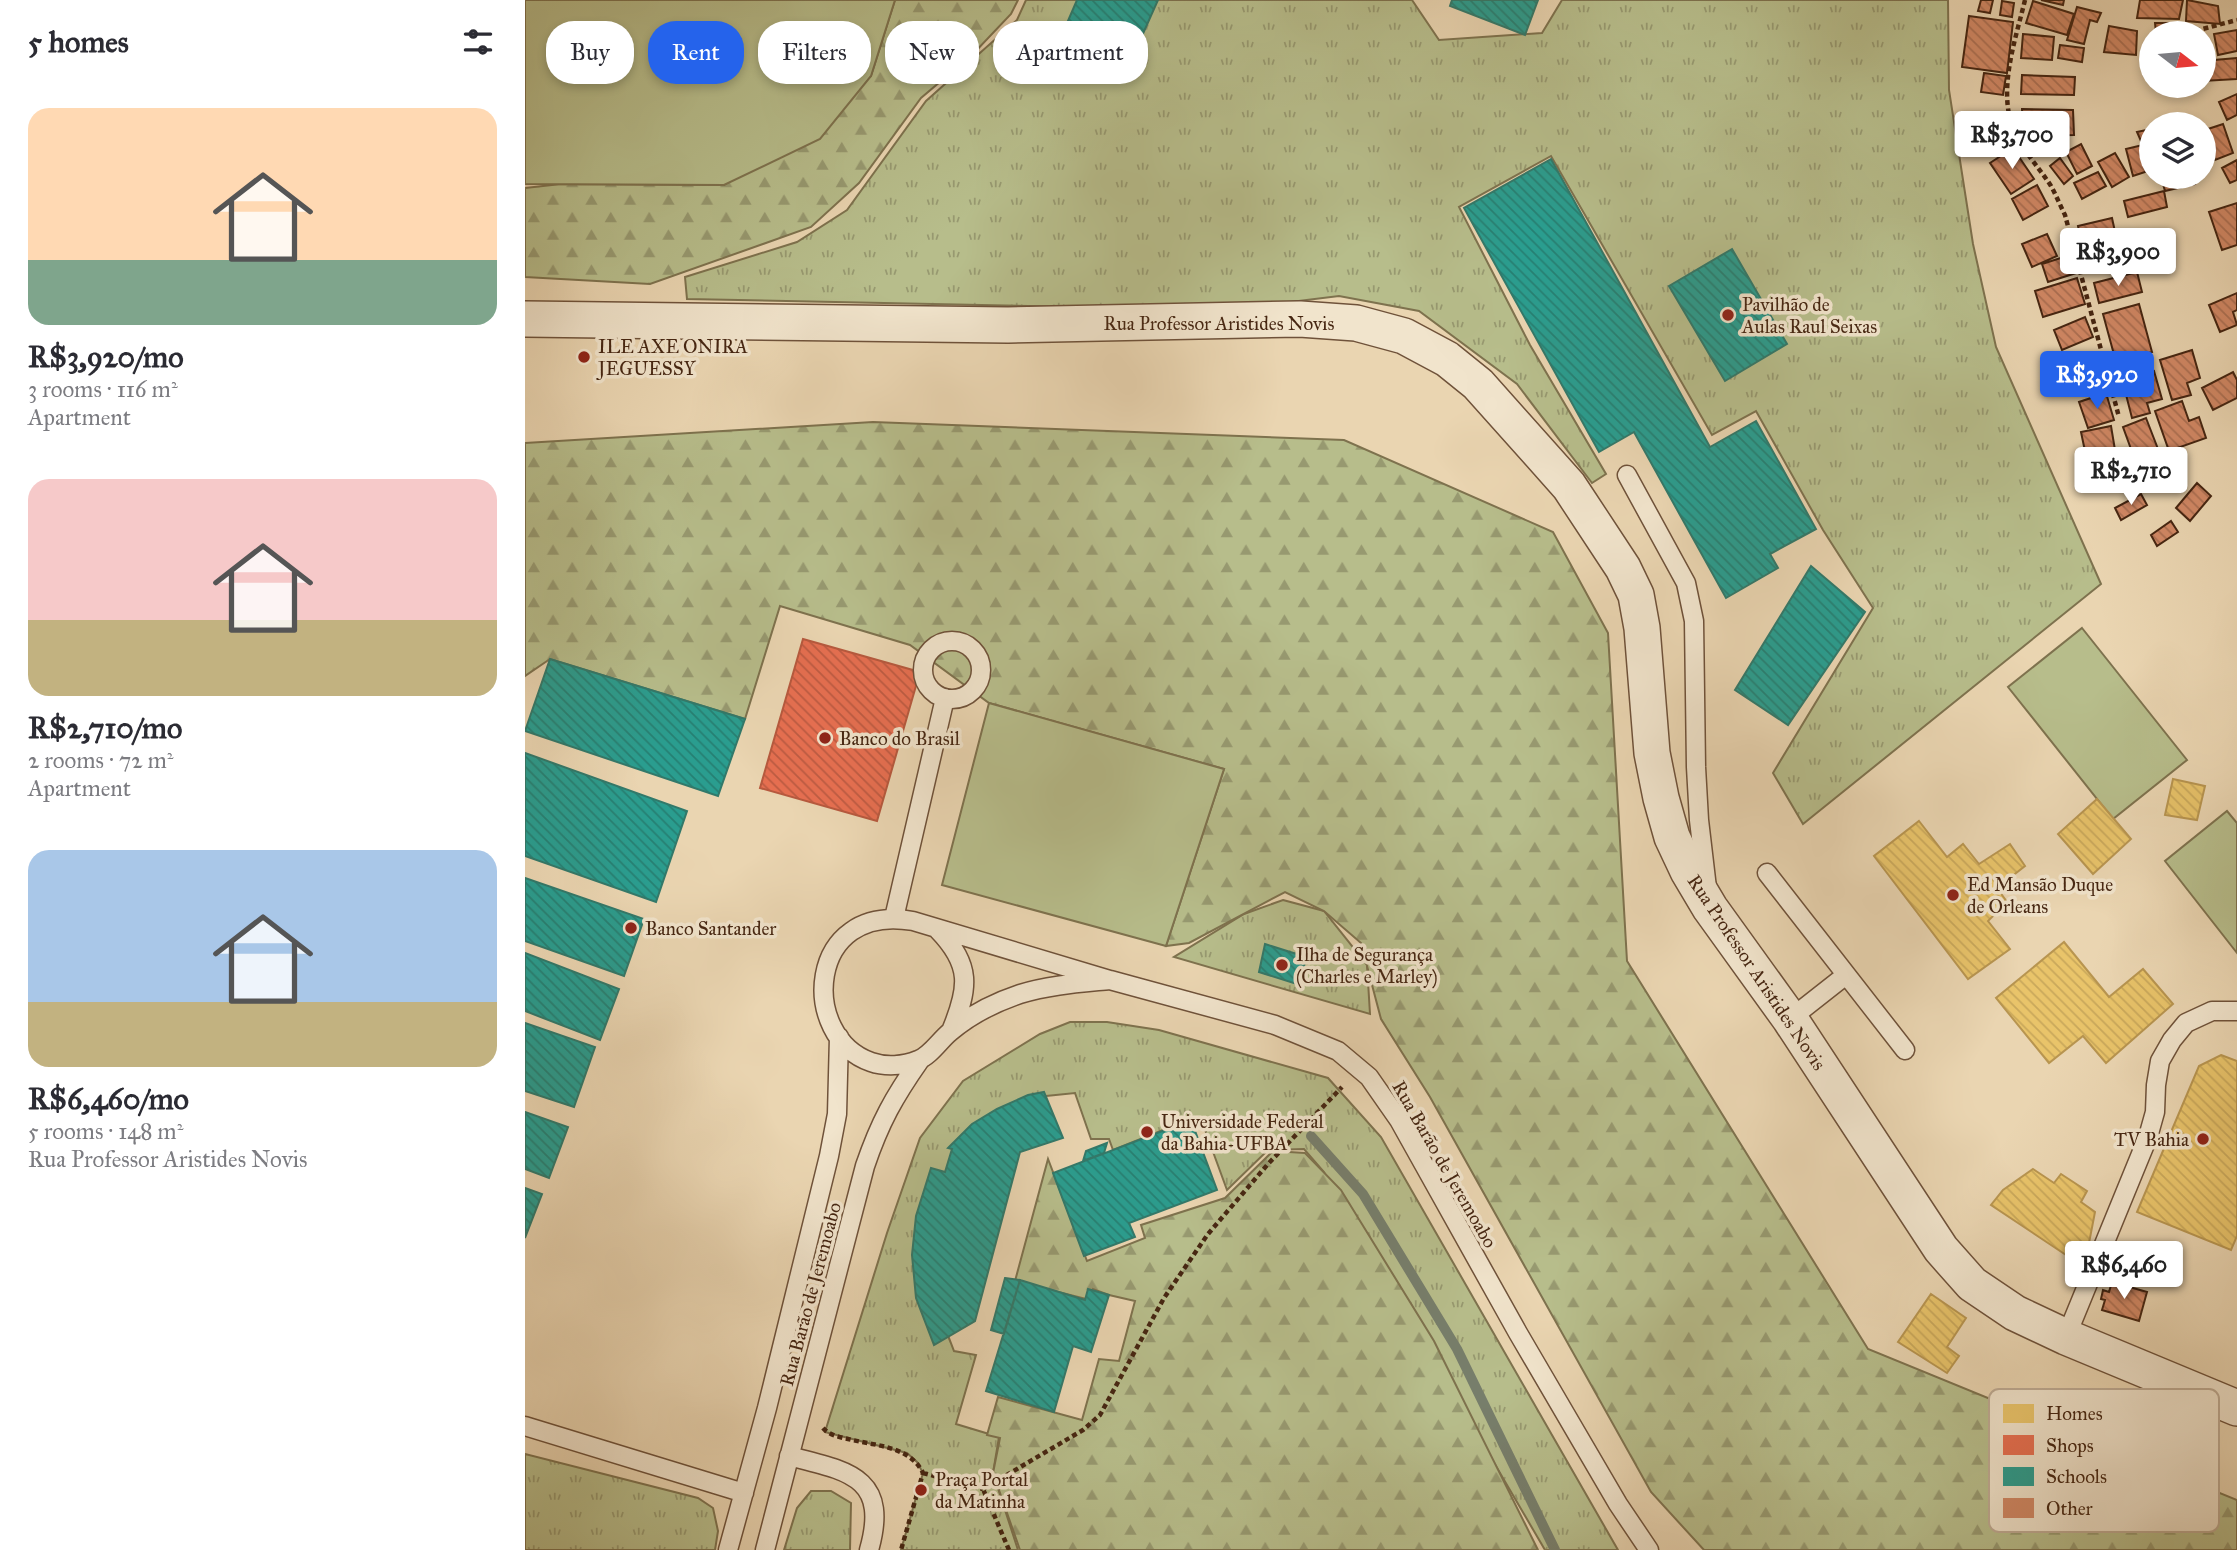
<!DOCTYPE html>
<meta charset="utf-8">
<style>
:root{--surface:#fff;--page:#f2f2f3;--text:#2b2b33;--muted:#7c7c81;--accent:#2563eb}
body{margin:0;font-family:"IM FELL Great Primer",serif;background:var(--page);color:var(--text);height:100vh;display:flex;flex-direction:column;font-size:26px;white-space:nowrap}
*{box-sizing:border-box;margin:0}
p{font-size:23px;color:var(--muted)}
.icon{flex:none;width:38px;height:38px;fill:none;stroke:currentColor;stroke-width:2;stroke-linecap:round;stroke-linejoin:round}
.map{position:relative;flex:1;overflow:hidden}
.drawer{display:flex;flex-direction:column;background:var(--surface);width:525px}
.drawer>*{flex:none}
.guide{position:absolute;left:21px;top:21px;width:665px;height:63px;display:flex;gap:14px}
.needle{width:46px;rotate:106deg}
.controls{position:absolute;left:1614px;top:21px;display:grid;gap:14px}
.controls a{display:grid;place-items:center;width:77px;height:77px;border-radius:50%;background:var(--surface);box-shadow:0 4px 10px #0003;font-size:35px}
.price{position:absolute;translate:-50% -60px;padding:0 16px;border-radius:7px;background:#fff;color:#222;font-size:23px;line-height:46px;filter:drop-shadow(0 2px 4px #0008)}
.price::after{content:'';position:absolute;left:50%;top:42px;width:21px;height:16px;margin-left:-10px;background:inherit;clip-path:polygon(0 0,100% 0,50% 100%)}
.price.current{background:var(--accent);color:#fff}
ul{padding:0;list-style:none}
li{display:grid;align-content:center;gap:14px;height:371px;padding:0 28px}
li span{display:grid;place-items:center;height:217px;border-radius:21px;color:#555}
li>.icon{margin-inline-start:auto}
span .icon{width:126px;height:126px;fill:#fffc;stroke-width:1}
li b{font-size:30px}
h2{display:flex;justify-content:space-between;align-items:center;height:84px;padding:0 28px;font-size:30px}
.tag{padding:0 24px;border-radius:28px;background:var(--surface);box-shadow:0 4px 10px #0003;font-size:24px;line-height:63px}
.tag.current{background:var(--accent);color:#fff}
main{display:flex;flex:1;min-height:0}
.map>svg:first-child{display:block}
</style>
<main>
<section class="drawer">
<h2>5 homes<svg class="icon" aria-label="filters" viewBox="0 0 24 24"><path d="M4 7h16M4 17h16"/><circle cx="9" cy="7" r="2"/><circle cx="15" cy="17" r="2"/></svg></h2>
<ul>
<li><span style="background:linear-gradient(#ffd9b3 70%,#7fa58c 0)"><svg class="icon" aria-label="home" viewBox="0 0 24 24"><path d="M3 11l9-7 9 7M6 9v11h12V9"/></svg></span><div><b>R$3,920/mo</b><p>3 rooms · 116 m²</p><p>Apartment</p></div></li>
<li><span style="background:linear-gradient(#f6c9c9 65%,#c2b280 0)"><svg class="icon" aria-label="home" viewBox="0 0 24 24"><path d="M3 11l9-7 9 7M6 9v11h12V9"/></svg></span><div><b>R$2,710/mo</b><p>2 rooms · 72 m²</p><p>Apartment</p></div></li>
<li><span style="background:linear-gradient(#a9c7e8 70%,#c2b280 0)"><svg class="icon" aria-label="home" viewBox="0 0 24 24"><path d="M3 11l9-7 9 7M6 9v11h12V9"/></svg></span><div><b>R$6,460/mo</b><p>5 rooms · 148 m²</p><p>Rua Professor Aristides Novis</p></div></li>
</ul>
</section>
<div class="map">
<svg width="1712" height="1550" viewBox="0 0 1712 1550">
<defs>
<pattern id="grass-tufts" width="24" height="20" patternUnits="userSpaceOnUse" patternTransform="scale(1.75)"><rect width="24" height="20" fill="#b7bd8b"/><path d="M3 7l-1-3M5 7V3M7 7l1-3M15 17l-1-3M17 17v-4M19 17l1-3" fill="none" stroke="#979970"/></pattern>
<pattern id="forest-firs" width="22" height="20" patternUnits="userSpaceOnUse" patternTransform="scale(1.75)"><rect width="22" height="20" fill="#b7bd8b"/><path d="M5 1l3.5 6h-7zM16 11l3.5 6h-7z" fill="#979970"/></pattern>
<pattern id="homes-back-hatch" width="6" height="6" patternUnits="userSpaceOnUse" patternTransform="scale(1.75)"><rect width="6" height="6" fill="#e9c46a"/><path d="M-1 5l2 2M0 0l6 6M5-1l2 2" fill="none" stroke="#c9a85b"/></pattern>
<pattern id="shops-back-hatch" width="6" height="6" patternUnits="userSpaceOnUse" patternTransform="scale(1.75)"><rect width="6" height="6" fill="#e76f51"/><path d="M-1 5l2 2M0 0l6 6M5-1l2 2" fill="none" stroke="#bd5b42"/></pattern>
<pattern id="schools-back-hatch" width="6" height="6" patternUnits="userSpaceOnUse" patternTransform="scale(1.75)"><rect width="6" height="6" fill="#2a9d8f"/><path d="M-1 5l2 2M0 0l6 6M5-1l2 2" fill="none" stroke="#268073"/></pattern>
<pattern id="building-back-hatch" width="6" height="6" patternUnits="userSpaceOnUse" patternTransform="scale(1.75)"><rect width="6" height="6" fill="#d18865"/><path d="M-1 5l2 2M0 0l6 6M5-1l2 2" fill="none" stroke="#ab6f52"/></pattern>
</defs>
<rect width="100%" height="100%" fill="#ead5b1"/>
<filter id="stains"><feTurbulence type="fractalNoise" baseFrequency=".00286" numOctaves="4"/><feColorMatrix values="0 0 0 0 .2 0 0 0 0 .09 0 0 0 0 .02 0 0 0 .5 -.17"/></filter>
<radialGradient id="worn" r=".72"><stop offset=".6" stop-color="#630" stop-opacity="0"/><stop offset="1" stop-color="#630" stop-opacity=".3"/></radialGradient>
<path fill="url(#grass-tufts)" stroke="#7e724e" stroke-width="2" d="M501,0H887L914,40L1017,33L1037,0H1423L1424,90L1448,244L1471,347L1576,584L1278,824L1248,773L1348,608L1298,530L1231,411L1187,435L1026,156L934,207L1005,345L1081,474L1067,483L992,384L894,311L814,296L701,310L162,299L160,277L272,242L322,210L401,101L492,20Z
M758,900L799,911L842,965L845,1014L649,957L719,914Z
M545,1022H582L634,1030L803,1078L856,1137L1093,1550H1020L799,1172L779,1149L743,1150L702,1190L676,1119L658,1122L588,1150L584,1139H566L550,1093L521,1096L467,1128L411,1304L429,1351L451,1355L431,1424L474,1437L468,1473L493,1550H376L398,1473L392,1462L382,1453L300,1432L362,1233L395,1138L438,1081L515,1034Z
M0,1454L173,1498L188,1508L193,1531L190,1550H0Z
M286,1491H306L326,1503L325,1550H259L272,1508Z"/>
<path fill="url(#forest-firs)" stroke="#7e724e" stroke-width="2" d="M370,0H493L486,14L448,54L396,98L334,183L286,227L125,284L0,277V188L36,184L199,185L346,76Z
M348,422L819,440L1028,532L1083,633L1102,961L1343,1349L1712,1500V1550H1179L1126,1492L905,1097L856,1019L836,943L799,911L760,892L664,943L641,946L699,769L464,703L385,645L255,606L220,719L25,659L0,676V443Z
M748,1151L780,1153L816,1190L909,1341L1013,1550H495L468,1473L475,1438L462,1435L473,1397L557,1420L574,1359L594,1361L610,1301L584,1295L568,1289L565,1300L490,1281L523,1159L562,1261L620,1238L616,1225L700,1198Z"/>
<path fill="#b7bd8b" stroke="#7e724e" stroke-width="2" d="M0,0H370L346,76L295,139L199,185L0,184Z
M1557,628L1662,760L1588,819L1483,687Z
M464,703L699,769L641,946L417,885Z
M1702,811L1712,823V953L1640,861Z"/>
<path fill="url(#homes-back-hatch)" stroke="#b89550" stroke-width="2" d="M1648,779L1680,786L1672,820L1640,815Z
M1572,799L1606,839L1568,874L1533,834Z
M1394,821L1422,857L1438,844L1454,864L1485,844L1500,866L1472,888L1482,902L1463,921L1485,949L1443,979L1349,856Z
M1539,942L1584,997L1618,969L1648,1004L1581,1063L1558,1036L1524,1063L1471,998Z
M1696,1055L1712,1061V1236L1706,1250L1612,1212L1674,1066Z
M1508,1169L1529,1183L1536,1174L1562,1191L1556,1202L1570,1212L1564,1243L1550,1261L1466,1205L1478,1190Z
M1406,1294L1441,1318L1422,1347L1434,1356L1422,1373L1373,1342Z"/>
<path fill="url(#shops-back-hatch)" stroke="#b7593e" stroke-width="2" d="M278,639L395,672L352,821L235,788Z"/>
<path fill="url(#schools-back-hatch)" stroke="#32796a" stroke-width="2" d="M552,0H633L600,74L533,44Z
M927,0H1013L1000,35L925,6Z
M1026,159L1185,447L1231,421L1291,529L1245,554L1253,568L1201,598L1109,432L1074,452L939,208Z
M1207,249L1262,344L1200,381L1144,286Z
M1286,566L1340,612L1263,725L1210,690Z
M25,659L220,719L193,796L0,731Z
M0,753L162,811L131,902L0,856Z
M0,878L119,919L99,976L0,941Z
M740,944L781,957L775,985L734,972Z
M0,953L94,989L75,1040L0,1011Z
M0,1023L70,1047L49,1107L0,1091Z
M519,1092L538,1138L495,1152L450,1321L409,1345L391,1298L387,1255L391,1216L406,1168L420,1172L427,1149L423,1148L447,1124L472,1109L503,1095Z
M0,1112L43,1127L24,1178L0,1169Z
M666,1120L692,1190L604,1223L610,1237L559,1256L528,1173Z
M582,1143L579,1153L558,1161L561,1151Z
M0,1188L17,1194L0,1238Z
M480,1278L495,1280L479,1334L466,1330Z
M495,1280L560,1300L563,1289L584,1295L566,1352L548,1346L529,1412L461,1391Z"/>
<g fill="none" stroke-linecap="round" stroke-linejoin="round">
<path stroke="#777e6b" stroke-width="10" d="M786,1136L838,1194L932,1349L1030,1550"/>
</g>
<path fill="url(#building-back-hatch)" stroke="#462612" stroke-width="2" d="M1456,0H1468L1465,13L1453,11Z
M1516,0H1539L1538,5Z
M1615,0H1658L1654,19L1612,18Z
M1662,0L1693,6L1695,24L1661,21Z
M1477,1L1489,3L1487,17L1475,15Z
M1508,1L1549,14L1542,35L1501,23Z
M1552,7L1576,13L1572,22L1565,20L1559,44L1542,40Z
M1444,16L1488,22L1482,73L1437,67Z
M1630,23H1657V33H1631Z
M1584,26L1612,31L1611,55L1579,52Z
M1712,30V51L1693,55L1689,34Z
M1498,34L1529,37L1527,60L1496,58Z
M1535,45L1559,48L1557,62L1533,58Z
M1712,58V79L1678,81V61Z
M1459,73L1481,76L1478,95L1456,92Z
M1497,75L1550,77L1549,95L1496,94Z
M1712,94V115L1702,120L1694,102Z
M1497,109L1548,110L1549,135L1498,136Z
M1698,124L1708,153L1690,160L1680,130Z
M1626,129V139L1616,141L1612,132Z
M1626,143V170L1608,176L1601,149Z
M1556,144L1567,166L1552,174L1541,152Z
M1488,148L1509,179L1486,194L1465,163Z
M1590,153L1604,177L1587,187L1573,162Z
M1535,158L1548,176L1539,184L1525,166Z
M1712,160V180L1705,183L1697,168Z
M1573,172L1581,186L1557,199L1549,183Z
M1636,177H1668L1670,184L1640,191Z
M1512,185L1523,206L1498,220L1487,199Z
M1639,191L1642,207L1603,217L1599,201Z
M1712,203V245L1697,250L1684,212Z
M1587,218L1594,250L1560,258L1553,226Z
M1522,234L1532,256L1507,267L1497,244Z
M1545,255L1551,273L1523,282L1517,264Z
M1612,272L1617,292L1574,303L1569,283Z
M1552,278L1560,304L1518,317L1510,291Z
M1712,293V310L1708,312L1712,325L1695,332L1684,305Z
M1614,304L1627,352L1591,362L1578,314Z
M1560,317L1568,337L1537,350L1529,330Z
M1667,350L1675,378L1662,383L1666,395L1647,400L1635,360Z
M1576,358L1585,385L1566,391L1558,364Z
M1629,371L1637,399L1622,403L1625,413L1607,418L1597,379Z
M1708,372L1712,380V398L1688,410L1677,388Z
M1581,393L1589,420L1563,428L1554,402Z
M1657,401L1664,421L1674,417L1681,438L1644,451L1630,411Z
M1621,418L1638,462L1614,471L1598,427Z
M1586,426L1590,450L1561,456L1556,432Z
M1672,483L1686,496L1665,521L1651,508Z
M1616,494L1622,505L1596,520L1590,508Z
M1646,521L1653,532L1632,546L1626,535Z
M1587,1282L1622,1292L1614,1321L1577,1310L1580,1300L1576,1299L1578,1290L1584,1292Z"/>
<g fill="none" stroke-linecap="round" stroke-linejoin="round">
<g stroke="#6f523a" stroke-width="21">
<path id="service" d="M1102,475L1161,583L1169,621L1171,767L1174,820L1182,888
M398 670a29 29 0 1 1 58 0a29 29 0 1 1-58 0Z
M1242,873L1380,1050
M369,918L420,698
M413,930C447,965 444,988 426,1031
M585,980C555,983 524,985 495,994C471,1002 445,1015 425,1032C415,1040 405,1056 393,1060C379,1066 360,1067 346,1062C274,1037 281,902 388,921L585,980L750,1025L813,1051L844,1077L874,1120L993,1333L1093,1504L1124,1550
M1265,1019L1321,975
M1541,1337L1623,1137L1630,1112L1631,1085L1635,1061L1647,1040L1661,1023L1687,1011H1712
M0,1426L219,1493
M264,1456C322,1471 365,1476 344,1550
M203,1550L242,1408L304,1156L312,1114L314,1037
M240,1550L340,1166C355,1122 369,1097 395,1060"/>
</g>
<g stroke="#6f523a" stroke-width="38">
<path id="minor" d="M0,319L483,325L775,319L831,323L879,336L922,359L953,384L1044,486L1098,568L1111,595L1117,628L1127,753L1136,798L1147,837L1163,871L1185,908L1265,1019L1416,1249L1447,1284L1490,1313L1541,1337L1712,1408"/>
</g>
<path stroke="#462612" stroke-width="4.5" stroke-dasharray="5 3.5" stroke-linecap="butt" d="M1500,0C1490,42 1470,96 1492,137C1501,154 1515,169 1526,186C1531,195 1535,205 1540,215L1594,417
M1662,33L1712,20
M298,1428C304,1435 314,1437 323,1439C351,1446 385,1446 398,1473L376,1550
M398,1473L458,1489
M484,1550L458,1489L558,1430L575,1415L639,1298L683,1234L743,1164L817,1087"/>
<use href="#service" stroke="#f1e4cc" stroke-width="18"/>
<use href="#minor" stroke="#f1e4cc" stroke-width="35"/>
</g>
<g fill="#8f2418" stroke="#f1e4cc" stroke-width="2.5">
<circle cx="1203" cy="315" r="7"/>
<circle cx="59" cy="357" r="7"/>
<circle cx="300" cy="738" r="7"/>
<circle cx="1428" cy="895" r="7"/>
<circle cx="106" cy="928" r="7"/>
<circle cx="757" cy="965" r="7"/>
<circle cx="622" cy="1132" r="7"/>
<circle cx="1678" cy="1139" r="7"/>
<circle cx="396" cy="1490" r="7"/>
</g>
<g text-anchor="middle" stroke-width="7" stroke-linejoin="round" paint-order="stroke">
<g font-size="19" fill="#462612" stroke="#f1e4cc" text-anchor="start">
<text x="1217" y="311">Pavilhão de<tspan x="1217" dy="22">Aulas Raul Seixas</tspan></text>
<text x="73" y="353">ILE AXE ONIRA<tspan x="73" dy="22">JEGUESSY</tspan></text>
<text x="314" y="745">Banco do Brasil</text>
<text x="1442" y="891">Ed Mansão Duque<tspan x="1442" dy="22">de Orleans</tspan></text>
<text x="120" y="935">Banco Santander</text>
<text x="771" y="961">Ilha de Segurança<tspan x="771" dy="22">(Charles e Marley)</tspan></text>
<text x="636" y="1128">Universidade Federal<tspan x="636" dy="22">da Bahia-UFBA</tspan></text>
<text x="1664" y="1146" text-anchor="end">TV Bahia</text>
<text x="410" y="1486">Praça Portal<tspan x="410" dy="22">da Matinha</tspan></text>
</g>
<g font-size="19" fill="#462612" stroke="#f1e4cc">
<text x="694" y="330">Rua Professor Aristides Novis</text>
<text transform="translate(1232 972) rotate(56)" y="7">Rua Professor Aristides Novis</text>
<text transform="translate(920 1164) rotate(60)" y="7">Rua Barão de Jeremoabo</text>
<text transform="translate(285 1294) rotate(-75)" y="7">Rua Barão de Jeremoabo</text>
</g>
</g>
<rect x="1464" y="1389" width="230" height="143" rx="10" fill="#f1e4cc" stroke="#beab94" stroke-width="2"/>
<rect x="1478" y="1404" width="31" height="19" fill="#e9c46a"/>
<rect x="1478" y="1435" width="31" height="20" fill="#e76f51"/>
<rect x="1478" y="1467" width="31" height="19" fill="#2a9d8f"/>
<rect x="1478" y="1498" width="31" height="20" fill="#d18865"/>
<g font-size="19" fill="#462612">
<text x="1521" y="1420">Homes</text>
<text x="1521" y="1452">Shops</text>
<text x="1521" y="1483">Schools</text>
<text x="1521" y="1515">Other</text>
</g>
<rect width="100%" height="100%" filter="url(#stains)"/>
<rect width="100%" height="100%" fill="url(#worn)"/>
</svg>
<div class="controls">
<a><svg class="needle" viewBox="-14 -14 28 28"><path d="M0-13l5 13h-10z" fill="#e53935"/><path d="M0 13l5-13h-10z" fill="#7c7c81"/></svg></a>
<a><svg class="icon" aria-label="layers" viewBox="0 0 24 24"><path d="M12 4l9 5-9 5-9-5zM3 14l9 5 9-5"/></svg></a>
</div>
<b class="price" style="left:1487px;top:171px">R$3,700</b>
<b class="price" style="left:1593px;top:288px">R$3,900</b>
<b class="price current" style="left:1572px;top:411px">R$3,920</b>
<b class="price" style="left:1606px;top:507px">R$2,710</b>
<b class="price" style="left:1599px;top:1301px">R$6,460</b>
<div class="guide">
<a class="tag">Buy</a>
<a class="tag current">Rent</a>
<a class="tag">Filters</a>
<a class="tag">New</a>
<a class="tag">Apartment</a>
</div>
</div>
</main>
